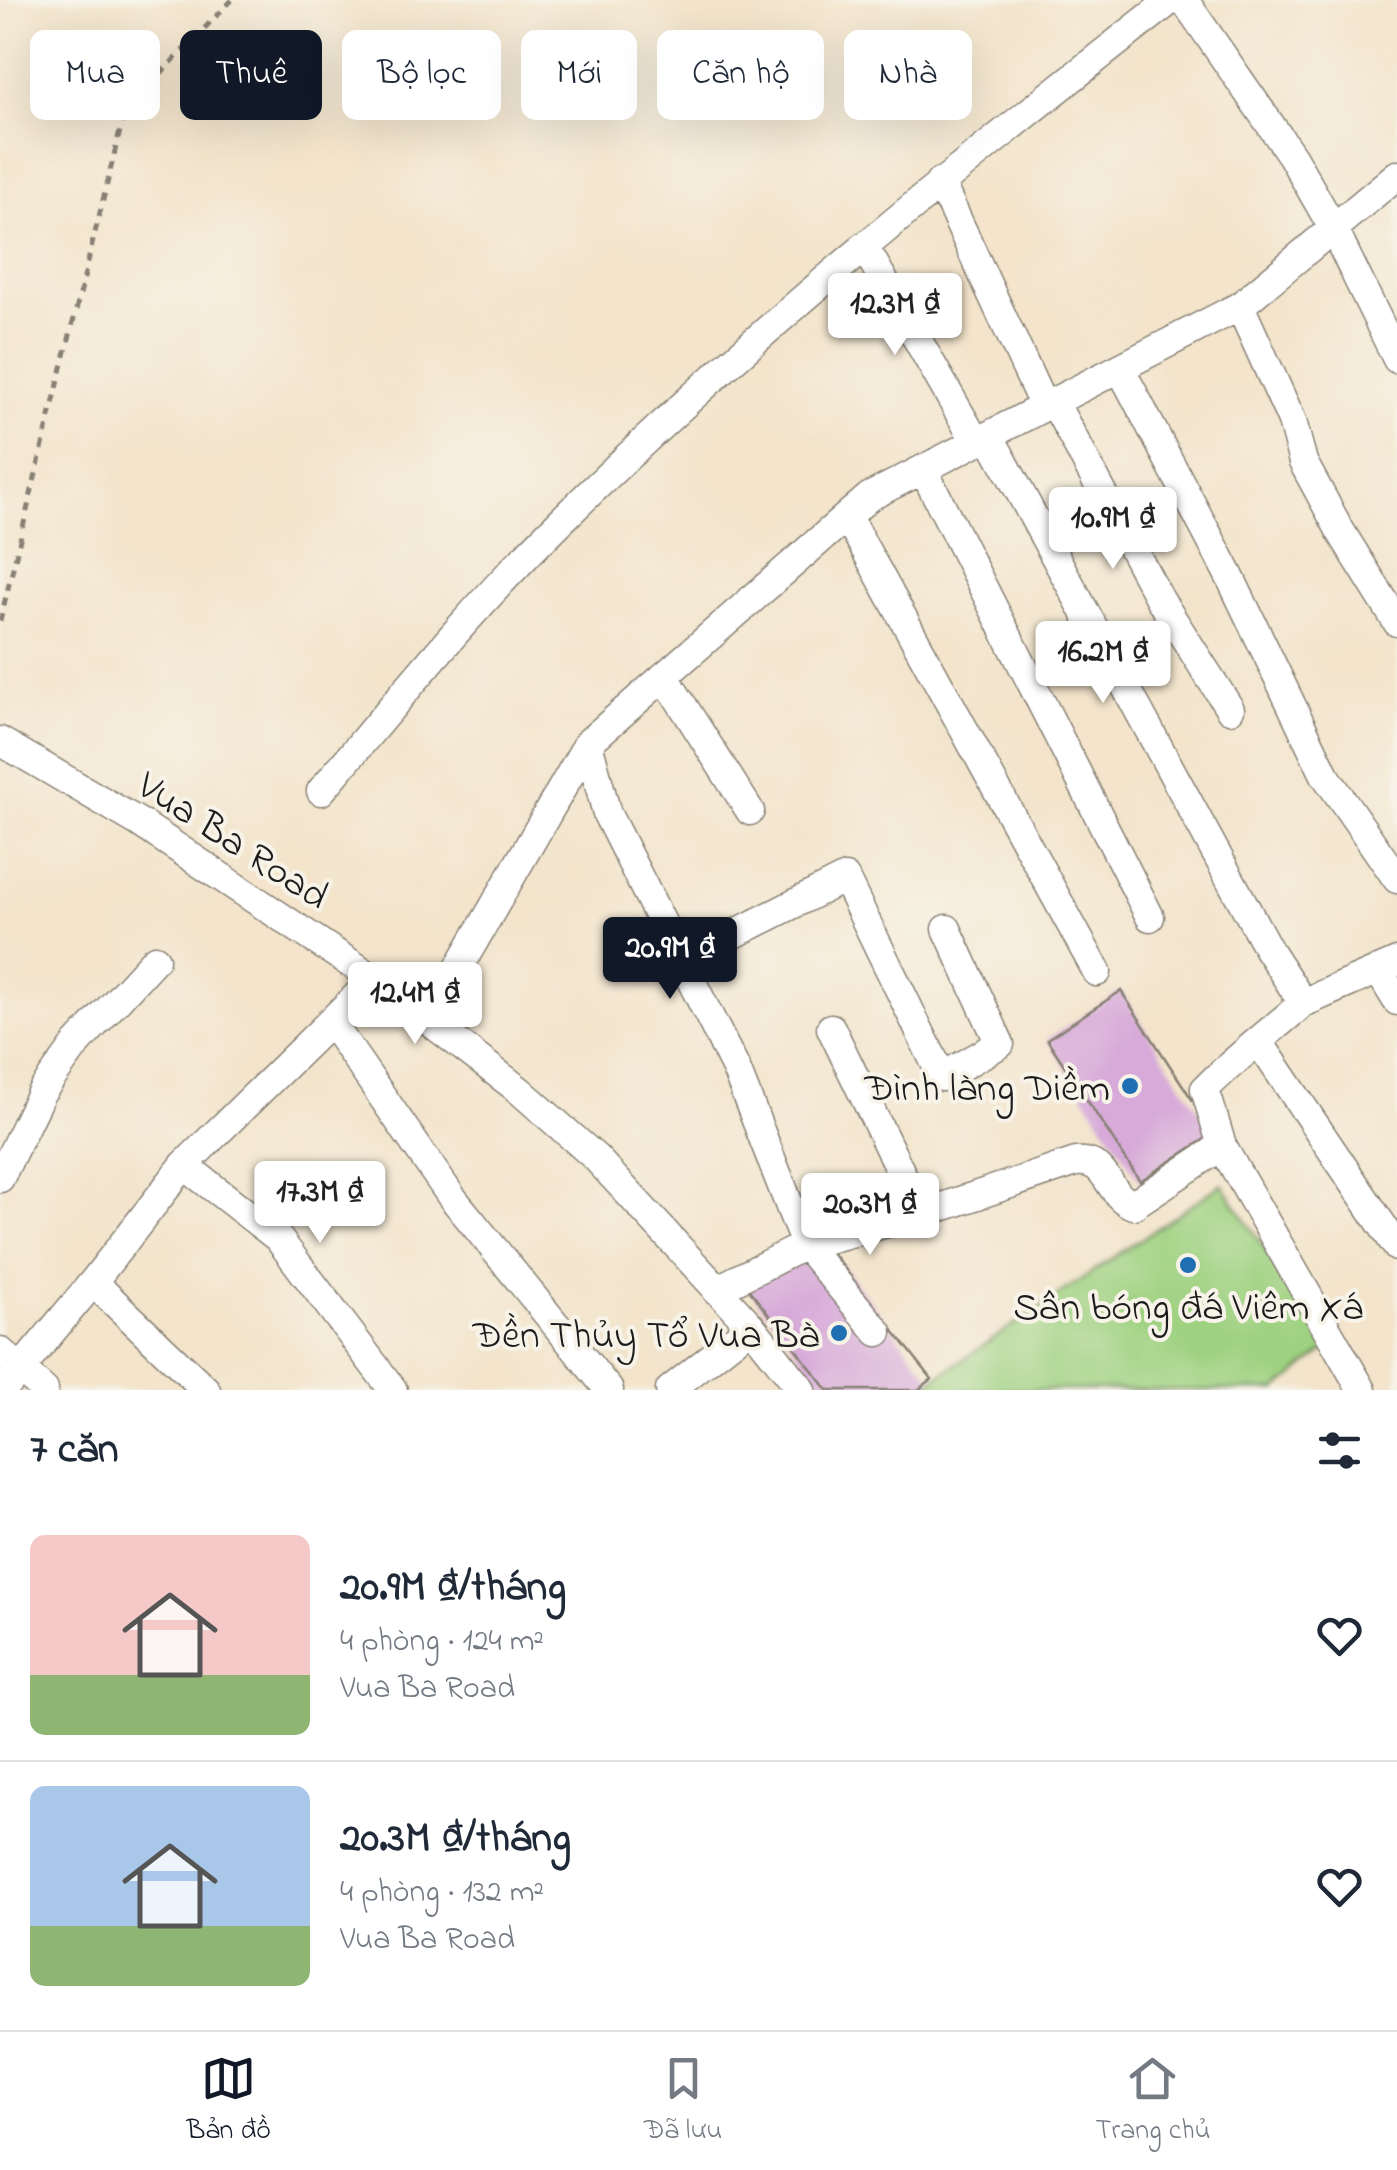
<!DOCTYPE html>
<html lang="vi">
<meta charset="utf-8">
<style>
:root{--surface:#fff;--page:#f2f2f3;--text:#1f2937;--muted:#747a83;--line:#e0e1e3;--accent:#111827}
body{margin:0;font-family:"Indie Flower",sans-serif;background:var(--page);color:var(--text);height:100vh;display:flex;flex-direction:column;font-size:38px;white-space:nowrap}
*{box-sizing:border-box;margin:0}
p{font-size:32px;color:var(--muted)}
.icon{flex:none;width:55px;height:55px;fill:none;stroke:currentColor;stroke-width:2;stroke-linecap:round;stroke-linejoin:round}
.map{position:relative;height:1390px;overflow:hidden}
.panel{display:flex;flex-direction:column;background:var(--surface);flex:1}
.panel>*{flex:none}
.hud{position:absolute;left:30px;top:30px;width:1338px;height:90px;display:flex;gap:20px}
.price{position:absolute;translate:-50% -85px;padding:0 22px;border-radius:10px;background:#fff;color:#222;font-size:32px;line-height:65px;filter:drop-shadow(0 2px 5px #0008)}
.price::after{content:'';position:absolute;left:50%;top:60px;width:30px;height:22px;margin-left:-15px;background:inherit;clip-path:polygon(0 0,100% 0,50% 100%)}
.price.current{background:var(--accent);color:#fff}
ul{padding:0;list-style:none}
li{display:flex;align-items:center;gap:30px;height:250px;padding:0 30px}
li+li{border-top:2px solid var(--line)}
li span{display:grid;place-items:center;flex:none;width:280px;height:200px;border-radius:15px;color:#555}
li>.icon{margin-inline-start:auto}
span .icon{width:120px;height:120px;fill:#fffc;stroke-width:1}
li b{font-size:42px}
h2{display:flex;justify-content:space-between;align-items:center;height:120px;padding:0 30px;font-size:42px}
.tag{padding:0 35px;border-radius:15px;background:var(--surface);box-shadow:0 10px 40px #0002;font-size:35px;line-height:90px}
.tag.current{background:var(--accent);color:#fff}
.dock{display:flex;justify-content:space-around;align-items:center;height:140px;border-top:2px solid var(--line);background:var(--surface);font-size:28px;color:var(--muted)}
.dock a{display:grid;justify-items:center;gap:5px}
.dock .current{color:var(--accent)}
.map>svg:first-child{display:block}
</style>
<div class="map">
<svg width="1397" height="1390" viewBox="0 0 1397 1390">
<rect width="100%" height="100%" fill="#f7f3e8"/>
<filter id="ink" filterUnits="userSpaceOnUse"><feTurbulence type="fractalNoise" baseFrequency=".01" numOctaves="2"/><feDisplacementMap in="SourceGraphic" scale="20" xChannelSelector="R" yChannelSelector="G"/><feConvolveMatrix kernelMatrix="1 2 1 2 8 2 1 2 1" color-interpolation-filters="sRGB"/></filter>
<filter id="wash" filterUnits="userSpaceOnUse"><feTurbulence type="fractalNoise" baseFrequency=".0048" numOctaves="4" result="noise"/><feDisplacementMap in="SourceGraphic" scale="40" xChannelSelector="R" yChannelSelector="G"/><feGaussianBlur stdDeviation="2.25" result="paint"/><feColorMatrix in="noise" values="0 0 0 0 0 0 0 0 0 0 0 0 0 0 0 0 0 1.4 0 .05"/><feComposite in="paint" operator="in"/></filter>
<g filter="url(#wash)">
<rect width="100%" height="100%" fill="#f3e4cb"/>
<path fill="#9ed180" stroke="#5d764e" stroke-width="2.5" d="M1222,1184L1329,1347L1277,1390H918Z"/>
<g id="blocks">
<path fill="#d7aad9" d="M1121,991L1214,1133L1140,1181L1047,1039Z
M829,1249L932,1379L918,1390H828L746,1286Z"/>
</g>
</g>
<g filter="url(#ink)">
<use href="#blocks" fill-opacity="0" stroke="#888074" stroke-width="2.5"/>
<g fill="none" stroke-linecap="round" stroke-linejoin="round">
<g stroke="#888074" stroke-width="31">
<path id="minor" d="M1184,0L1292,156L1333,228L1397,359
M940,182L1044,407
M864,246L976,442
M1240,306L1292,421L1303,462L1341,532L1397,622
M1120,368L1230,577L1325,775L1397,879
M1054,402L1159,598L1230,709
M989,435L1268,949L1303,1003C1270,1032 1236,1057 1205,1089L1222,1146L1362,1390
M923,469L1150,917
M847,516L1097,972
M664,676L750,811
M0,741L140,823L374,979L519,1090L596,1158L751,1326L802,1390
M588,743L607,814L736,1069L805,1245L878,1332
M321,791C399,699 475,604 562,520C753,332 960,165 1171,0
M681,961L845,878L942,1077L1000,1044L947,929
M1378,970L1397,1001
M1303,1003L1397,962
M330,1021L451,1196L609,1390
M428,1021L588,743L847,516L869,497L1240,306L1397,175
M831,1028L921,1214
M1259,1042L1397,1247
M184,1165L278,1238L393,1390
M0,1178L41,1093L75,1046L155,959
M93,1282L206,1390
M716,1290L805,1245L921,1214L1076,1162C1109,1158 1106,1195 1133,1205L1222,1146
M0,1351L44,1390
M3,1390L93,1282L184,1165L374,979
M670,1390L751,1326"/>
</g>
<path stroke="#888074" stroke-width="5" stroke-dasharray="8 8" stroke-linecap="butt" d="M0,621L125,110L232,0"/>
<use href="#minor" stroke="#fff" stroke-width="28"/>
</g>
</g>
<g fill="#1f6fb2" stroke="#f7f3e8" stroke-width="4">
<circle cx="1130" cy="1086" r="10"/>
<circle cx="1188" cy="1265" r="10"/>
<circle cx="839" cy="1333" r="10"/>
</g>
<g text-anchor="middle" stroke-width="8" stroke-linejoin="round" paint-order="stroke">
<g font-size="40" fill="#1c1c1c" stroke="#f7f3e8">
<text transform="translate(234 839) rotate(33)" y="14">Vua Ba Road</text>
</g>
<g font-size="40" fill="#1c1c1c" stroke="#f7f3e8" text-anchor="end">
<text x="1110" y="1100">Đình làng Diềm</text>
<text x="1188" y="1319" text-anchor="middle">Sân bóng đá Viêm Xá</text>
<text x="819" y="1347">Đền Thủy Tổ Vua Bà</text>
</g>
</g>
</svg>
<b class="price" style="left:895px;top:358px">12.3M ₫</b>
<b class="price" style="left:1113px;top:572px">10.9M ₫</b>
<b class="price" style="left:1103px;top:706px">16.2M ₫</b>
<b class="price current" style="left:670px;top:1002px">20.9M ₫</b>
<b class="price" style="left:415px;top:1047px">12.4M ₫</b>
<b class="price" style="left:320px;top:1246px">17.3M ₫</b>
<b class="price" style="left:870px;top:1258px">20.3M ₫</b>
<div class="hud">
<a class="tag">Mua</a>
<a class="tag current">Thuê</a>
<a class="tag">Bộ lọc</a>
<a class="tag">Mới</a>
<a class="tag">Căn hộ</a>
<a class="tag">Nhà</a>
</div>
</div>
<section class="panel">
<h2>7 căn<svg class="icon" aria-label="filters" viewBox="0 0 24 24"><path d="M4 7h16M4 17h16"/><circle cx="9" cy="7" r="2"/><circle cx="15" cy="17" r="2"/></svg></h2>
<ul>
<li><span style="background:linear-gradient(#f6c9c9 70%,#8fb573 0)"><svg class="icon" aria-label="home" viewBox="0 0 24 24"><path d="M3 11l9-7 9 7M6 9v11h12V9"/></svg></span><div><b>20.9M ₫/tháng</b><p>4 phòng · 124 m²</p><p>Vua Ba Road</p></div><svg class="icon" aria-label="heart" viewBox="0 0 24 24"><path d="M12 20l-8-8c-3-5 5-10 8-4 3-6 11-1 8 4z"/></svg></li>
<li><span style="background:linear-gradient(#a9c7e8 70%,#8fb573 0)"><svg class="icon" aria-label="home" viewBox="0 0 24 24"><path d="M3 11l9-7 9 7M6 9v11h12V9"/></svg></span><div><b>20.3M ₫/tháng</b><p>4 phòng · 132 m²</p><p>Vua Ba Road</p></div><svg class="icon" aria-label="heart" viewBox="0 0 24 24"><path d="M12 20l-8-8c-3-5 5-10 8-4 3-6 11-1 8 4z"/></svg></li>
</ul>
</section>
<nav class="dock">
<a class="current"><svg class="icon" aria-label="map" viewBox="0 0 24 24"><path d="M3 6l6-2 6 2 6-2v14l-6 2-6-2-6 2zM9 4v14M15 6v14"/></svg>Bản đồ</a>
<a><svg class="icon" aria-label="saved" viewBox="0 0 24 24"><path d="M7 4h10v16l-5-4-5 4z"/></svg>Đã lưu</a>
<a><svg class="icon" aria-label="home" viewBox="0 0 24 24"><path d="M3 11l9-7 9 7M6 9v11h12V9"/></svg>Trang chủ</a>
</nav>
